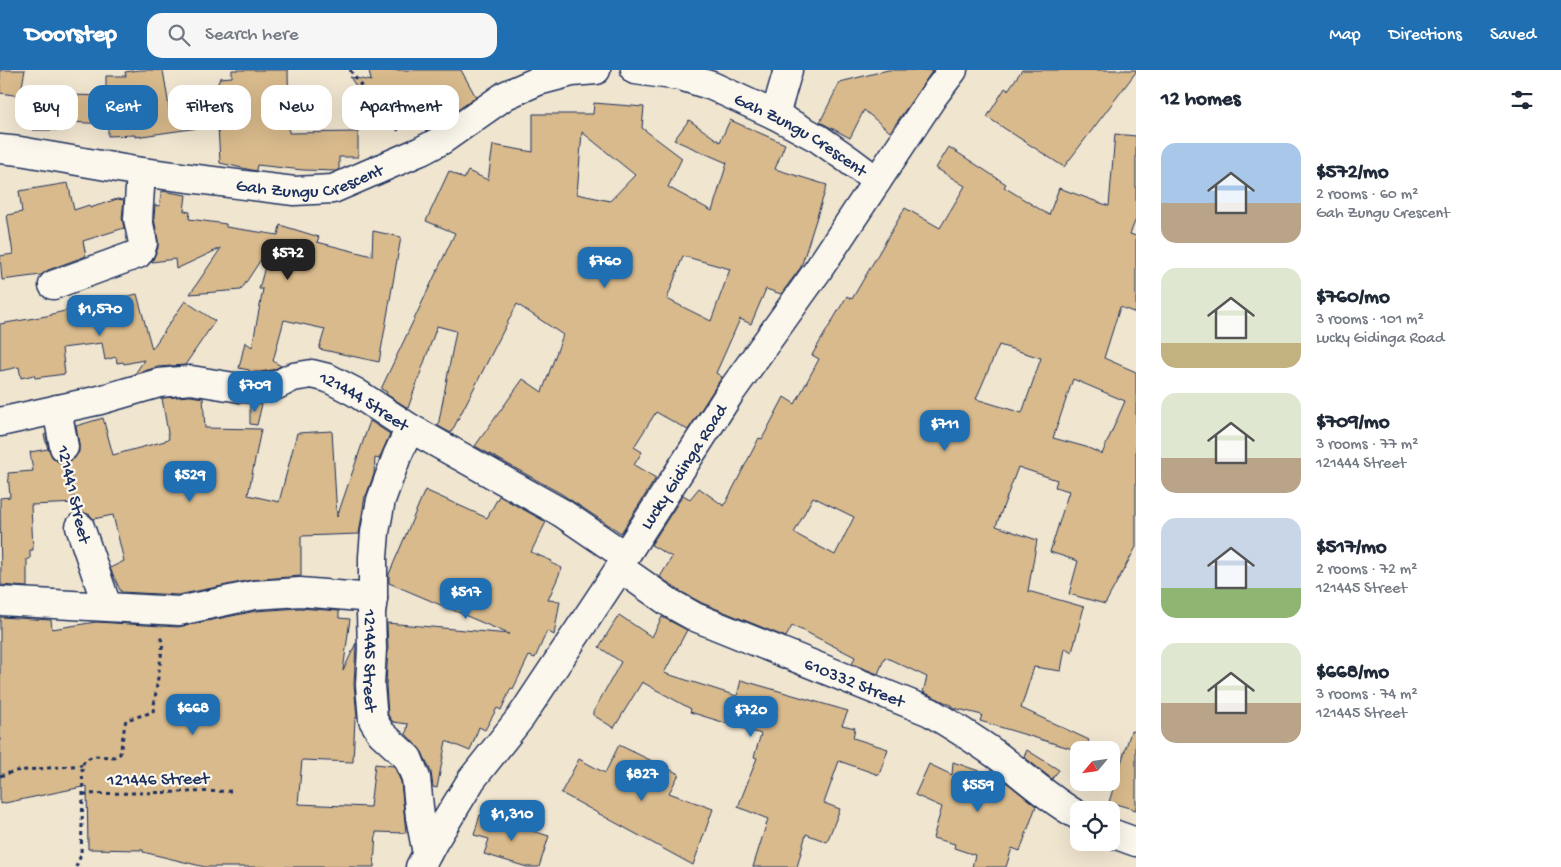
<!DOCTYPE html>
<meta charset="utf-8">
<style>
:root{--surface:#fff;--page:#f6f6f7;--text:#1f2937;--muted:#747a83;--accent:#1f6fb2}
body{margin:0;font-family:"Gochi Hand",sans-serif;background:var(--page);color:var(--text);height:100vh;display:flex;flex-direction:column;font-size:19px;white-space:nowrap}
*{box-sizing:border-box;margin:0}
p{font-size:16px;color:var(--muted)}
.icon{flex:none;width:28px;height:28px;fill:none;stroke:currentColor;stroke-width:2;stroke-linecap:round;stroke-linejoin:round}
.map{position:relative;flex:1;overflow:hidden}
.details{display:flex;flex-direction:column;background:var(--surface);width:425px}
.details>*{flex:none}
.top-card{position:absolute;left:15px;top:15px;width:475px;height:45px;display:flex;gap:10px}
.needle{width:32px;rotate:241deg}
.buttons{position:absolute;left:1070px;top:671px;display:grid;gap:10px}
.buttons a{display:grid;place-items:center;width:50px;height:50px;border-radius:10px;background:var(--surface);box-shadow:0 5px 20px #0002;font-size:25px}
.price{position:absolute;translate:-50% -42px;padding:0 11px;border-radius:10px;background:var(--accent);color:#fff;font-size:16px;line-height:32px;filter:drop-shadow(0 1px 2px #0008)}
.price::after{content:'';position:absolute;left:50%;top:30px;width:15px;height:11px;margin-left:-8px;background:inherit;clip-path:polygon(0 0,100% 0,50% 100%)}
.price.selected{background:#222;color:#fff}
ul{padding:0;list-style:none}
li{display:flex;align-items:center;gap:15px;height:125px;padding:0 25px}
li span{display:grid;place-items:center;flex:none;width:140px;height:100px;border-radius:15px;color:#555}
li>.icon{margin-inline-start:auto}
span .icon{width:60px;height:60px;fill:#fffc;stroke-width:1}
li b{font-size:21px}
h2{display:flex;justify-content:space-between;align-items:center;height:60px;padding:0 25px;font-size:21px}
.pill{padding:0 18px;border-radius:15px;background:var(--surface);box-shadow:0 5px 20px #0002;font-size:18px;line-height:45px}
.pill.selected{background:var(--accent);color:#fff}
header{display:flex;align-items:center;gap:30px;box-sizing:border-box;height:70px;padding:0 25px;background:var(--accent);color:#fff}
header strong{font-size:24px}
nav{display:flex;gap:28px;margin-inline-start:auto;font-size:18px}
.search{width:350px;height:45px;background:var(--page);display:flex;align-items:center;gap:12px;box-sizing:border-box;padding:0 18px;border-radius:15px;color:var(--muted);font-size:19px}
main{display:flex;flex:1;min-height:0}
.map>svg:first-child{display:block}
</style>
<header>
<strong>Doorstep</strong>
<div class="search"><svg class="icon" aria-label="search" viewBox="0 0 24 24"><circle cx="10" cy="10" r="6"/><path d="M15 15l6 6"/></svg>Search here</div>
<nav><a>Map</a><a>Directions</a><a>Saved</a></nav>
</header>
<main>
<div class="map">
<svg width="1136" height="797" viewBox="0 0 1136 797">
<rect width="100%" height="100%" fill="#f0e5cf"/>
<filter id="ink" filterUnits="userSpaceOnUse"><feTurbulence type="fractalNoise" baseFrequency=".02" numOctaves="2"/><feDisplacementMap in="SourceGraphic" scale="10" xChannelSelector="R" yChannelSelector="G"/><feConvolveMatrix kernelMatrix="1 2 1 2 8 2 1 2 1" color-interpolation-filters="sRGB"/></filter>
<g filter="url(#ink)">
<path fill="#d8ba8c" stroke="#1b2f5e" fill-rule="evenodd" d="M0,0H25L20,26L0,23Z
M139,0H163L170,43L198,58L135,67V65L108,66V54L67,52V60H33L34,24L106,26V6H126L125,2Z
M232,0H288L289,63L358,62V87H339V99L336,101L303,100L257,95L256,101L220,93L216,18L220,8L232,7Z
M369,0H461L476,27L447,48L376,47L350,7L371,11Z
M888,0H933L890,62L864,40L850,68L820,52L840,12Z
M1022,0H1136V2L1064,97L987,47L1005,18L1008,20Z
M594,33L644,37L642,58L682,88L668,117L712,141L727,93L674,70L689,50L720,72L730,50L785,74L775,99L827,115L801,197L781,224L766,219L751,254L740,249L716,303L722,307L688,360L656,342L634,377L642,382L634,395L656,408L621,463L560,423L475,376L523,309L542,322L563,265L517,234L451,363L438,356L456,261L437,256L408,338L386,324L387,322L381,319L455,163L426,151L449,101L464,109L468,101L488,110L493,75L533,82V44H593ZM582,62L635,105L610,131L577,124ZM683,186L730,199L711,251L667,229Z
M1115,64L1136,66V149L1130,164L1136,166V243L1120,237L1104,288L1136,302V477L1105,534L1069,524L1078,491L1050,482L1069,421L1055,417L1057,410L1018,397L996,456L1037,470L1028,521L1084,537L1072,582L1065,578L1061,601L1034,597L1021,638L1089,670L1085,680L1079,681L980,651L982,645L954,638L951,636V635L923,622L927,607L885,587L878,604L852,594L855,587L804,561L792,556L786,567L702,533L678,520L660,507L672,487L651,475L683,425L690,429L699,418L724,436L759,368L762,369L784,327L795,334L819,289L812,285L847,226L852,229L905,138L940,158L965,116L936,98L949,77L1006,114L1004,117L1049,145L1059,118L1109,136ZM999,275L1041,288L1022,343L976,329ZM1073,309L1125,331L1102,384L1086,377L1053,368ZM813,427L854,447L835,485L794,463Z
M68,113L74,140L89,135L90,138L117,129L124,130L122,148L124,158L83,171L86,186L48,200L41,205L2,210L0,186L13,184L7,145L22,142L19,121Z
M162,121L186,125L184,141L190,142L189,149L226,154V157L278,165L280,155L319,167L317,172L372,186L373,161L401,167L379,292L319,279L325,259L284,250L273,291L281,296L272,300L260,302H249V300L239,298L245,272L252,277L263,219H259L271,174L241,220L190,224L221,178L176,199L175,189L152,192L158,178V170L154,148L155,135L159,136Z
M137,224L152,279L185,231L215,251L185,295L157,297L135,304L144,290L124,294L123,292L117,293L116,287L105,290L102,273L62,278L65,304L35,308L34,305L21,308L19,297L0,301V254L52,245V244Z
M190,326L203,328L205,358L261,359L248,425L279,432L297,363L332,361L337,447L370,351L390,364L379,389L375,388L374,404L366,426H365L359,464L301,466V506L251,510L178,525L121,522L110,498L124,491L113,445L93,449L90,445L80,442L78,433L31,435L33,480H30V489H27V517L1,515L0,428L10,427L8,403L33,401L30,382L48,379L44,365L46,364L49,380L52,387L58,392H66L74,389L79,382V374L76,356L103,348L113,385L165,371V370L169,369L162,328Z
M250,334H262L257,355L250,354Z
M425,420L487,448L499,426L546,452L531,482L552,491L551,493L562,498L548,530L560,531L554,565L547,561L535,588L529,586L513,619L511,618L501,640L497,638L485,660L479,657L470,681L446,671L437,718L433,717L431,702L422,682L406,664L408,654L393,652L388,645L386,615L388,579L387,553L509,564L389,513V504Z
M300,538L339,541V548L350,549L343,601L356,573L354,614L357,648H355L353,692L302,690L298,734L370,737L375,694L394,696L401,712L406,763L376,762L374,797H205L143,782V780L88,779L87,716L0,734V547L51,550L52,559L96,552L178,557L256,541Z
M619,545L652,567L662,547L687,560L664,603L737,626L741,610L848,641L842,655L855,658L853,668L888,679L879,705L839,691L824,733L840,739L827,772L806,764L797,797H753L768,749L738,737L757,688L754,687L761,664L690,642L691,639L642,612L614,658L593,645V642L621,592L599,577Z
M1131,661L1136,662V740L1109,732Z
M619,675L679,704L669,723L713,739L693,795L561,723L579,689L605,703Z
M1027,680L1059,700L1052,709L1024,687Z
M953,692L1002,709L1036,736L1020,781L1012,778L1006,797H972L975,785L954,778L955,774L933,768L942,737L915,725L929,694L952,705Z
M480,745L549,766L539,797H527L484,784L489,769L474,765Z"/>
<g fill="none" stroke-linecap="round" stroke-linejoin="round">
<g stroke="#1b2f5e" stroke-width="31">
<g id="minor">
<path id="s1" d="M635,0L680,6L712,16L775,45L819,69L849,90L877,111"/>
<path d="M775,45L788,0"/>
<path id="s2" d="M0,79L20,81L141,102L294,121L333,119L421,81L442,70L506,25L538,11L572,2L596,0"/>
<path d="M53,215L138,184L141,179L143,173L138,149L141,102"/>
<path d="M57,339L64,377"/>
<path id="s3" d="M0,352L100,330L159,313L191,310L240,318H262L277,315L293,307L312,304L328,308L355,322L410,358L562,443L625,486"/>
<path id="s4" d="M410,358L397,386L381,430L375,462L373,487V528L371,543L372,579L370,615L373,650L381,663L408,688L416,708L420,747L427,784"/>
<path d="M80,457L107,536"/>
<path id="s5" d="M620,498L670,533L695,547L930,642C953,656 976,670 998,686C1024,706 1050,730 1079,746"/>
<path d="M0,531L179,541L254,525L300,522L373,528"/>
<path d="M1111,763L1136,772"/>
<path id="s6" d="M420,797L433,773L472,709L521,647L620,498L625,486L730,323L818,200L934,25L953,0"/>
</g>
</g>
<path stroke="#1b2f5e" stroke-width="3" stroke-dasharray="4 4" stroke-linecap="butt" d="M350,0L367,24L376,51L399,60
M71,403L74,432
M0,706L15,701L82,695
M83,724L234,721
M76,797L81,785L83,724L82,695L85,690L93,686L114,687L120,684L125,654L126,650L153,642L163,573L160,567"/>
<use href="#minor" stroke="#fbf7ec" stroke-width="28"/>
</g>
</g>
<g text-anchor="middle" stroke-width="4.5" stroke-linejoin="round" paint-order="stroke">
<g font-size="18" fill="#1b2f5e" stroke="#fbf7ec">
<text dy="6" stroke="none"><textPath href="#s1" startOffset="180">Gah Zungu Crescent</textPath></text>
<text dy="6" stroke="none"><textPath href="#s2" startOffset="314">Gah Zungu Crescent</textPath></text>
<text dy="6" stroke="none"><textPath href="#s3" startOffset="379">121444 Street</textPath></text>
<text dy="6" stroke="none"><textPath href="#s6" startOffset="480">Lucky Gidinga Road</textPath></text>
<text transform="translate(75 424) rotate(77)" y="6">121441 Street</text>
<text dy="6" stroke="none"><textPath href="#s4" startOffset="239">121445 Street</textPath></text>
<text dy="6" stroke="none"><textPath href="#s5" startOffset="262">610332 Street</textPath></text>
<text transform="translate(158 708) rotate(-1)" y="6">121446 Street</text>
</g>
</g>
</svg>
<div class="buttons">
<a><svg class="needle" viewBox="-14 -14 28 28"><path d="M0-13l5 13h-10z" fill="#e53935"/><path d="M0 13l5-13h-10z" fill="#747a83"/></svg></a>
<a><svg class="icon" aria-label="locate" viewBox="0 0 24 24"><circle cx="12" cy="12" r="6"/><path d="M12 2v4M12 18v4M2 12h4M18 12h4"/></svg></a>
</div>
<b class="price selected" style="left:288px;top:211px">$572</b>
<b class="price" style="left:605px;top:219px">$760</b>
<b class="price" style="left:100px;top:267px">$1,570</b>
<b class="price" style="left:255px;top:343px">$709</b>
<b class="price" style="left:945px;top:382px">$711</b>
<b class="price" style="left:190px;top:433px">$529</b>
<b class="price" style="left:466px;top:550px">$517</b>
<b class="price" style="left:193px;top:666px">$668</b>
<b class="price" style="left:751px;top:668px">$720</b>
<b class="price" style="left:642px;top:732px">$827</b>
<b class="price" style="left:978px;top:743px">$559</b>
<b class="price" style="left:512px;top:772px">$1,310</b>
<div class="top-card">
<a class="pill">Buy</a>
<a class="pill selected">Rent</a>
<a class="pill">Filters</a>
<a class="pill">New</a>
<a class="pill">Apartment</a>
</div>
</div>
<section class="details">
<h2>12 homes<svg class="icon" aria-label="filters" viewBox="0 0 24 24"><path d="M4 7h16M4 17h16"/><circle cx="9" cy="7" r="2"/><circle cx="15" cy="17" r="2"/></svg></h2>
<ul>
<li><span style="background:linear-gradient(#a9c7e8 60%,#b9a48a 0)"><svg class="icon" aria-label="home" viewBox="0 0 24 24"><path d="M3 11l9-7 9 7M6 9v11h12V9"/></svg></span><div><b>$572/mo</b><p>2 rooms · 60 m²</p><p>Gah Zungu Crescent</p></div></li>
<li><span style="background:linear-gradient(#dfe7d0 75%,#c2b280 0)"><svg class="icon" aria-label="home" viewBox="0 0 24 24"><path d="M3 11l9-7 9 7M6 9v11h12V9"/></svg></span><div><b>$760/mo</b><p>3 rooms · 101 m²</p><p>Lucky Gidinga Road</p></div></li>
<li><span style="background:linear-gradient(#dfe7d0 65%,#b9a48a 0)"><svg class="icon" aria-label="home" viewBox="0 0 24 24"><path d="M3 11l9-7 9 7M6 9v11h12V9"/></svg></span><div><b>$709/mo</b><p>3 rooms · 77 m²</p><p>121444 Street</p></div></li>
<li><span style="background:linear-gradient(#c9d6e8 70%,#8fb573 0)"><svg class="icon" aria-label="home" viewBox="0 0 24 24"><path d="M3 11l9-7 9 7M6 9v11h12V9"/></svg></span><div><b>$517/mo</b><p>2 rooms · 72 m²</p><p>121445 Street</p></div></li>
<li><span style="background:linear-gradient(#dfe7d0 60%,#b9a48a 0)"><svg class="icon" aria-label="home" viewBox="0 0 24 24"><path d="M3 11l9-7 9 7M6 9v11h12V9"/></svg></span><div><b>$668/mo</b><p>3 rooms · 74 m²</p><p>121445 Street</p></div></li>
</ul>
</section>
</main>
